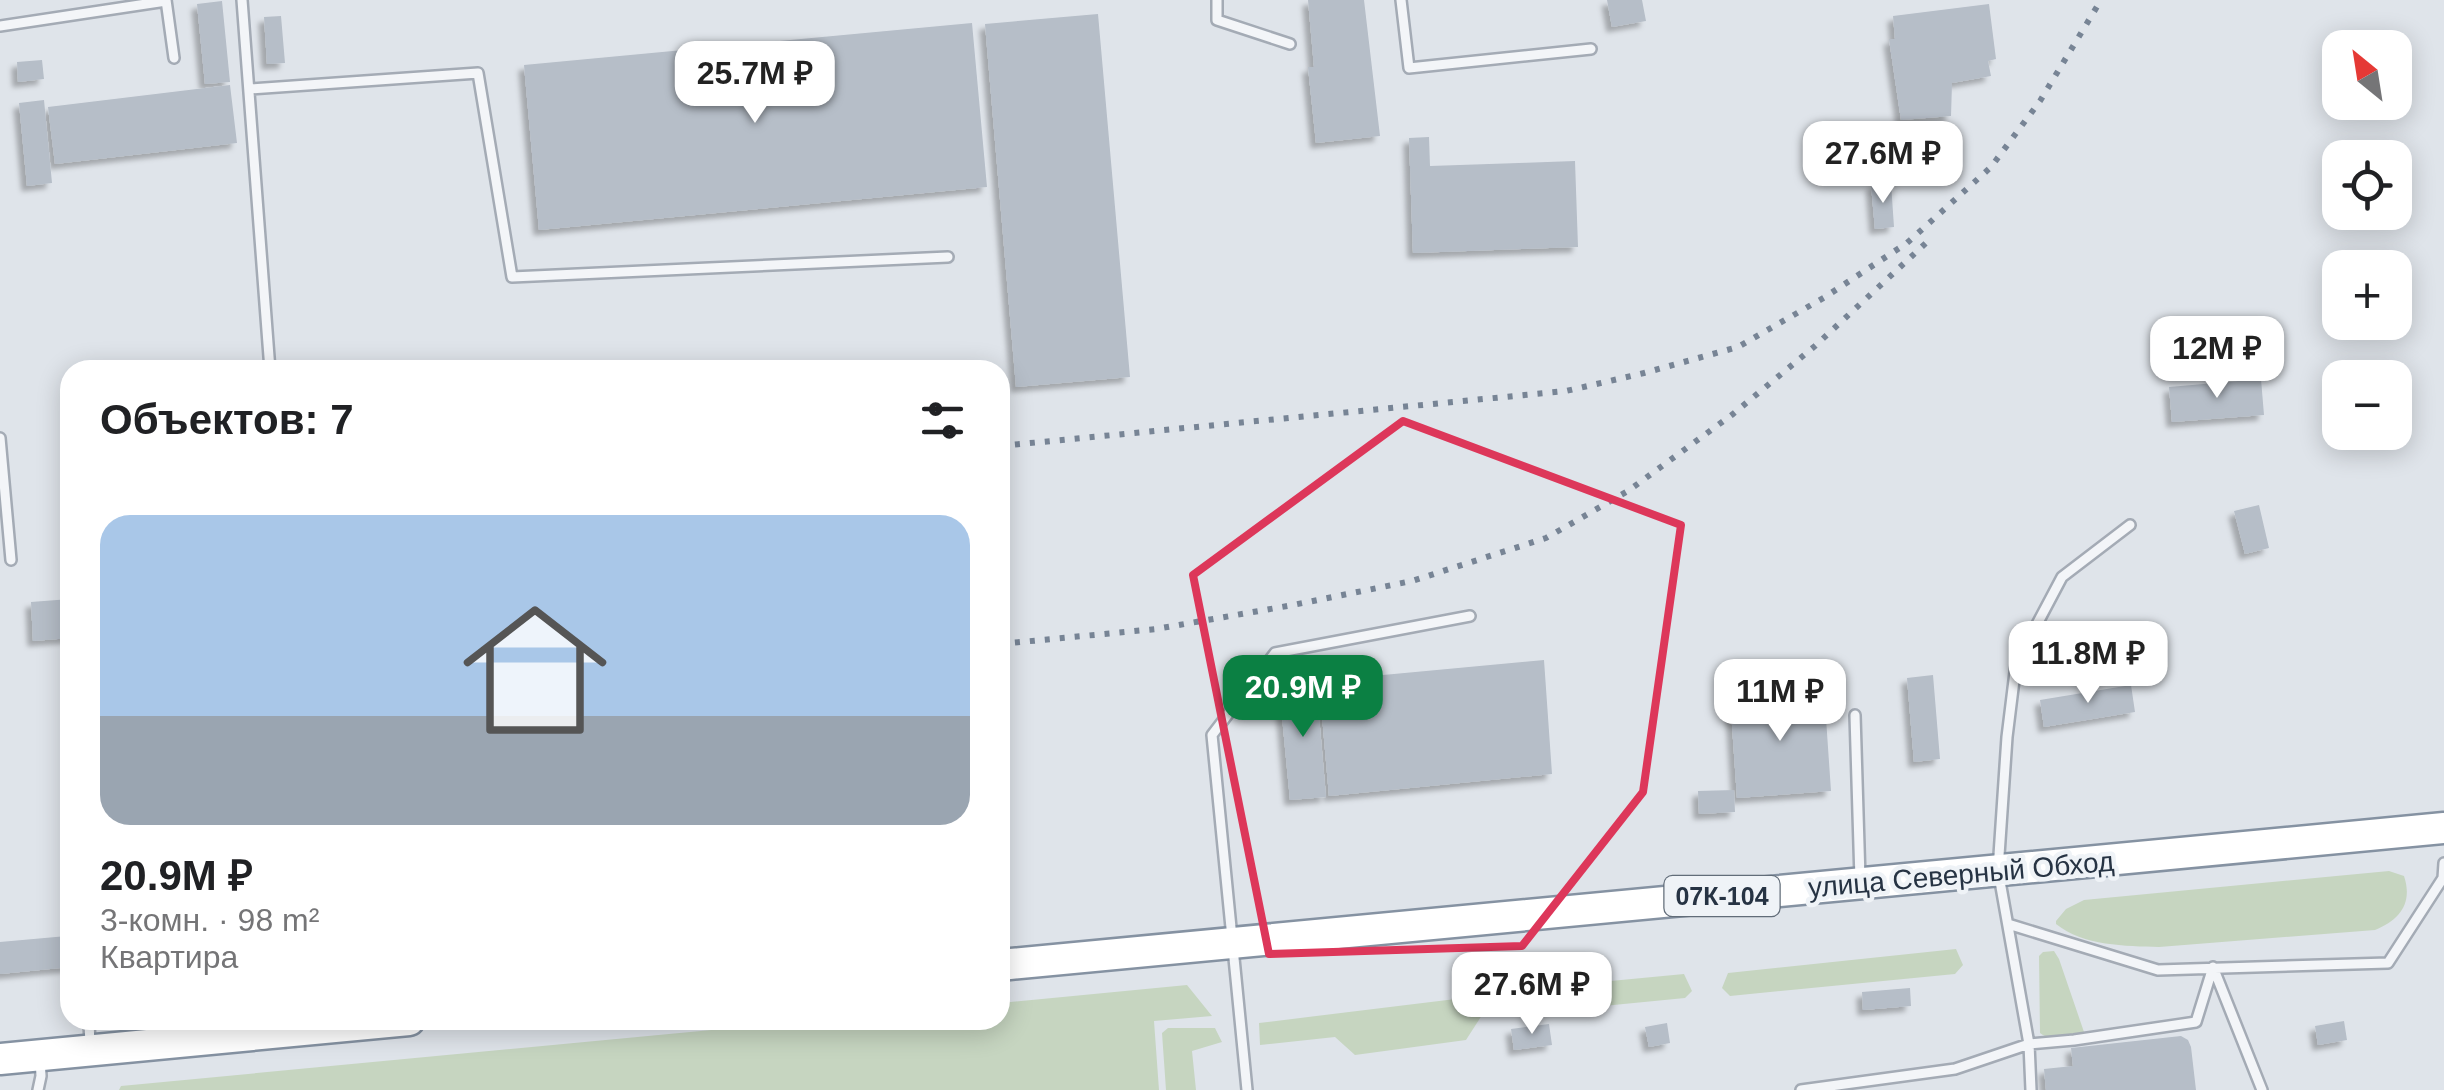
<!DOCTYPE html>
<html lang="ru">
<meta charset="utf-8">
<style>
:root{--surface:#fff;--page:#f2f2f2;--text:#202124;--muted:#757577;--line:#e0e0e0;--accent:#0b8043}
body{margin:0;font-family:Helvetica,sans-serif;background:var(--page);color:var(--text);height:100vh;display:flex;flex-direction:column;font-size:38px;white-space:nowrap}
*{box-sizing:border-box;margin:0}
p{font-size:32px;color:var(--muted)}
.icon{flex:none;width:55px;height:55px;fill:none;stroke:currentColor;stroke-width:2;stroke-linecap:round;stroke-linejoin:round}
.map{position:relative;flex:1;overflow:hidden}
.sheet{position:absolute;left:60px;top:360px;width:950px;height:670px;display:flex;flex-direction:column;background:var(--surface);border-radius:30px;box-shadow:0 5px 25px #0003}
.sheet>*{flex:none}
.needle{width:65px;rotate:330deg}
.fabs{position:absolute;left:2322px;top:30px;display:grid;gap:20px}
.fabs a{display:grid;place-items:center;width:90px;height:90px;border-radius:20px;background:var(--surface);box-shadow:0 5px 25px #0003;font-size:50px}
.price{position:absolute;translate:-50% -85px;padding:0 22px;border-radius:20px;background:#fff;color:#222;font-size:32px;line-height:65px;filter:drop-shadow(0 2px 5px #0008)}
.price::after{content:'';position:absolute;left:50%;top:60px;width:30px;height:22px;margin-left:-15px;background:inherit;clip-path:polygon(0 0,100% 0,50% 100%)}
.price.selected{background:var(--accent);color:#fff}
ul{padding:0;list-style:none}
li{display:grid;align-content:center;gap:20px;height:530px;padding:0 40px}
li+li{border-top:2px solid var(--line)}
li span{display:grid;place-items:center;height:310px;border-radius:30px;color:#555}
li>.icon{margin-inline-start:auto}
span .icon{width:180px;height:180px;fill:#fffc;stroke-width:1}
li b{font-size:42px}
h2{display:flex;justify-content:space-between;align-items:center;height:120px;padding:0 40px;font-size:42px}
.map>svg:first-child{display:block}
</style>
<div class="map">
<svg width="2444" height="1090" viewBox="0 0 2444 1090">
<defs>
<filter id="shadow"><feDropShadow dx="-5.5" dy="5.5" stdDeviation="2.5" flood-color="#0004"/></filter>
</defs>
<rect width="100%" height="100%" fill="#dfe4ea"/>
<path fill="#c6d5c0" d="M2389,871L2404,876C2413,903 2400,920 2375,930L2159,947C2126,946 2083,946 2056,924V921L2066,909L2084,900Z
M1956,949L1963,965L1955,974L1730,996L1722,988L1728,973Z
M2054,951L2059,959L2084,1032C2073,1040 2052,1042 2040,1033L2039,956L2043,952Z
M1684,974L1692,991L1685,998L1511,1015L1505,1007V991Z
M1187,985L1212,1016L1154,1021L1159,1090H119L121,1086L816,1020H1000V1003Z
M1480,996L1484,1012L1466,1040L1355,1055L1335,1037L1260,1045L1259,1023Z
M1168,1028H1215L1222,1042L1192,1051L1196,1090H1166L1162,1033Z"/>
<path fill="#b6bec8" filter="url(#shadow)" d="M1308,0H1364L1380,136L1316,143L1308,67H1314Z
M1607,0H1642L1646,21L1612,27Z
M222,1L230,82L205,84L197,4Z
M1989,4L1996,59L1988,61L1991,76L1952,83L1951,116L1901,120L1889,39H1895L1893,16Z
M1098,14L1130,377L1016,387L985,24Z
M281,16L285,63L267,64L264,17Z
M972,23L987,187L539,230L524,65Z
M42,60L44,79L18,82L17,62Z
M230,85L237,143L55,164L48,107Z
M44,100L52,183L27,186L19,103Z
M1429,137L1430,166L1575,161L1578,247L1413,253L1409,138Z
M1891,183L1894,227L1875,229L1871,185Z
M669,361L671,370H585V367Z
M2261,379L2264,415L2172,422L2169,387Z
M2259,505L2269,548L2245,554L2234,511Z
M70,599V638L33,641L31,602Z
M1312,660L1314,675L1280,679L1279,664Z
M1544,660L1552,774L1329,796L1319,681Z
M1933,675L1940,759L1914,762L1907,678Z
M1316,681L1326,797L1290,800L1279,685Z
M2131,685L2135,712L2044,727L2040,700Z
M1824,689L1831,791L1737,798L1730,696Z
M1734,790L1735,812L1699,814L1698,791Z
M67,936L70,967L0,974V942Z
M1910,988L1911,1006L1863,1010L1862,992Z
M2344,1021L2347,1040L2318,1045L2315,1026Z
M1667,1023L1670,1043L1649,1047L1645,1027Z
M1549,1024L1552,1045L1514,1050L1511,1029Z
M2181,1036L2188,1040L2191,1047L2196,1090H2046L2044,1069L2073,1066L2071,1048Z"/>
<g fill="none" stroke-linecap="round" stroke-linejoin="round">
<g stroke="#a4abb5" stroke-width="14">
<path id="service" d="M166,0L174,58
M242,0L270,370
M1217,0V20L1290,44
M1401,0L1409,68L1591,49
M0,26L166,1
M249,89L478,73L512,277L948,257
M0,438L11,560
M1855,715L1860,879
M2008,924L2158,970L2388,963L2443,878L2444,863
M89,1020L90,1047
M38,1090L41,1076L40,1058
M1247,1090L1212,735L1275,653L1470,616
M1801,1090L1955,1069L2029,1044L2074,1040L2196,1022L2213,967L2262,1090
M2031,1090L2029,1044L1998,870L2007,737L2016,664L2062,577L2130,525"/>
</g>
<g stroke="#8592a2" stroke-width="35">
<path id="trunk" d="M1000,965L2444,828
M0,1059L409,1020"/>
</g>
<use href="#service" stroke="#f3f5f8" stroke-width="9"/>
<use href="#trunk" stroke="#fff" stroke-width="30"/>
<path stroke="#778495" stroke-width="6" stroke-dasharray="5 10" stroke-linecap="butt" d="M1000,446L1566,391L1644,373L1738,347L1825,297L1907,243L1991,167L2040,101L2101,0
M1000,644L1156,629L1293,605L1412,581L1546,538L1628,491L1733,414L1815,346L1926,243"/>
</g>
<path fill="none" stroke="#dd375a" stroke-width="8" stroke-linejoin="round" d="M1403,421L1681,525L1643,792L1522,946L1269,954L1193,575Z"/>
<g text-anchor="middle" stroke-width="9" stroke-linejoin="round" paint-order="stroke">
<rect fill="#eff3f7" stroke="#626d79" stroke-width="2.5" x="1664.5" y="876" width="115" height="40" rx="8"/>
<g font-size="25" font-weight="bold" fill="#263343">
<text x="1722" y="905">07К-104</text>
</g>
<g font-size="28" fill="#263343" stroke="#eff3f7">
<text transform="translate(1961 874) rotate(-5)" y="10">улица Северный Обход</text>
</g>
</g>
</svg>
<div class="fabs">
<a><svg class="needle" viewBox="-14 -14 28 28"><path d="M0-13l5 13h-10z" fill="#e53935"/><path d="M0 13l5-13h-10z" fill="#757577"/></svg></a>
<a><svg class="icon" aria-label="locate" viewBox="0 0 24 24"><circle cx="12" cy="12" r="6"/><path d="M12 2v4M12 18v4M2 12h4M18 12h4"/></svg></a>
<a>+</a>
<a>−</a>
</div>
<b class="price" style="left:755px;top:126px">25.7M ₽</b>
<b class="price" style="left:1883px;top:206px">27.6M ₽</b>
<b class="price" style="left:2217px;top:401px">12M ₽</b>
<b class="price" style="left:2088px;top:706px">11.8M ₽</b>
<b class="price selected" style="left:1303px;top:740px">20.9M ₽</b>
<b class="price" style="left:1780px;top:744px">11M ₽</b>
<b class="price" style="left:1532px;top:1037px">27.6M ₽</b>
<section class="sheet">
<h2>Объектов: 7<svg class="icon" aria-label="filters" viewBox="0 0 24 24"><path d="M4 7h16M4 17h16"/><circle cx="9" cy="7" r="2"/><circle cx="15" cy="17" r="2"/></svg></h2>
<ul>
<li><span style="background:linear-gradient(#a9c7e8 65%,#9aa5b1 0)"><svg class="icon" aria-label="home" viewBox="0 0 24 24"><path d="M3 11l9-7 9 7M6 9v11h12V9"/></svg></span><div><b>20.9M ₽</b><p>3-комн. · 98 m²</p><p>Квартира</p></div></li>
</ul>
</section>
</div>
